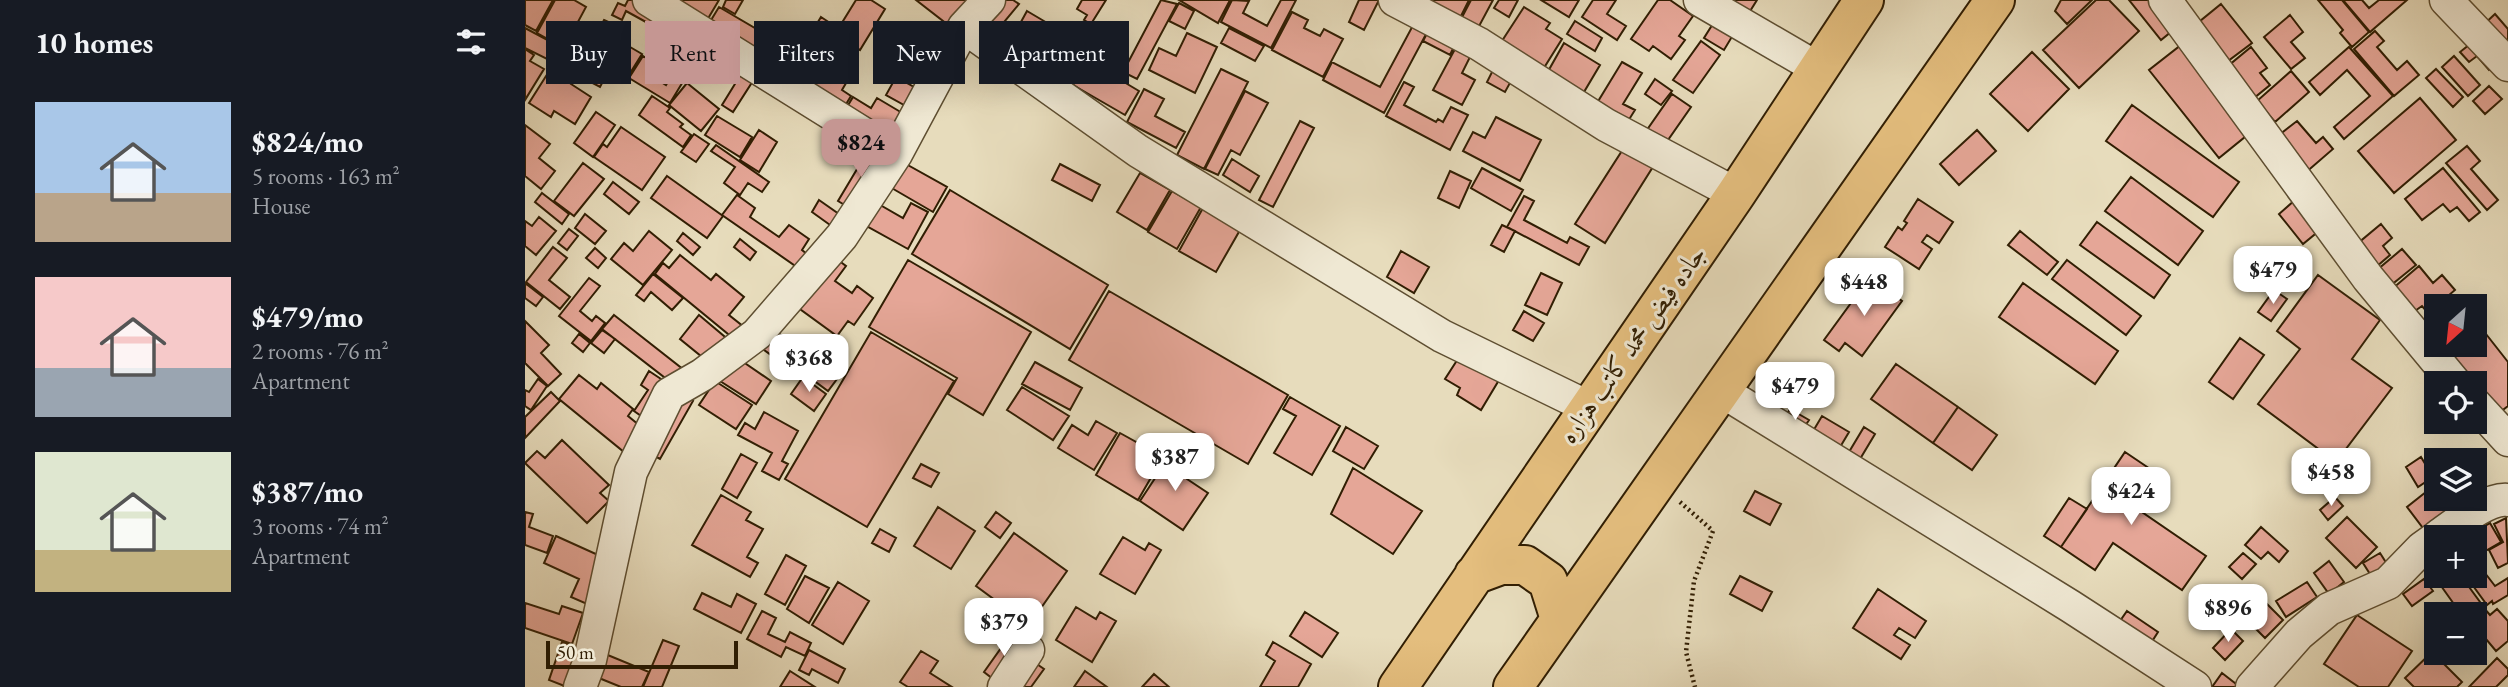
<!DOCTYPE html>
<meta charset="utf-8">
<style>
:root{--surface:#171b24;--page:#242831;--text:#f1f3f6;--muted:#9ea1a6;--accent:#c59692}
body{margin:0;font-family:"EB Garamond",Amiri,serif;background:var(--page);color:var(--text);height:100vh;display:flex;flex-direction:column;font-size:26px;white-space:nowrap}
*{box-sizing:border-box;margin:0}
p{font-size:23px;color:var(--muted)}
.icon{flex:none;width:38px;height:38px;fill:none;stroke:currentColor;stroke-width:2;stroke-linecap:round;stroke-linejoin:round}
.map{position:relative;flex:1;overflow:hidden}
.panel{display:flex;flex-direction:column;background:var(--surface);width:525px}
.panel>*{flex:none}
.guide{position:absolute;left:21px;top:21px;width:665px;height:63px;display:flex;gap:14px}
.needle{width:46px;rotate:207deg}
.buttons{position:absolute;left:1899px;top:294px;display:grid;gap:14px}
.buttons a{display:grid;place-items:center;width:63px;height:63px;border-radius:0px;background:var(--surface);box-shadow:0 7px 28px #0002;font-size:35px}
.scale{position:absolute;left:21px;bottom:18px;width:192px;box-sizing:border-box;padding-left:7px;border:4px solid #311e03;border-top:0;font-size:19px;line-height:24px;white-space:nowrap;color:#311e03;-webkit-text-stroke:5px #efe8d3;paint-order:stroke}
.price{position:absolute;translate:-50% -60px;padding:0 16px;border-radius:14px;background:#fff;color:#222;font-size:23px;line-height:46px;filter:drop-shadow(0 2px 4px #0008)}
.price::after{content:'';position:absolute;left:50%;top:42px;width:21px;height:16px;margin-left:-10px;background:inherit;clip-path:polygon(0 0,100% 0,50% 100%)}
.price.on{background:var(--accent);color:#111}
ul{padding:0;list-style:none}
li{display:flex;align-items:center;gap:21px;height:175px;padding:0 35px}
li span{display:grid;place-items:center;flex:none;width:196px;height:140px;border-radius:0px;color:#555}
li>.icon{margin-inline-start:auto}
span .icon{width:84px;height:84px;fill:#fffc;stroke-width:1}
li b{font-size:30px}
h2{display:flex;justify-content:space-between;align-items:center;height:84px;padding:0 35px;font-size:30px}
.tag{padding:0 24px;border-radius:0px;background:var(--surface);box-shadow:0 7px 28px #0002;font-size:24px;line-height:63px}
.tag.on{background:var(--accent);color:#111}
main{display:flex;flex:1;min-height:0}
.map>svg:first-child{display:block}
</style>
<main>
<section class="panel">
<h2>10 homes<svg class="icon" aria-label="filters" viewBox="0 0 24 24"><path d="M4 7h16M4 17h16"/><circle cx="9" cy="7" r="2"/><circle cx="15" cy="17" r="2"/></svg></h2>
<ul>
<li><span style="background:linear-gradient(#a9c7e8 65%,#b9a48a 0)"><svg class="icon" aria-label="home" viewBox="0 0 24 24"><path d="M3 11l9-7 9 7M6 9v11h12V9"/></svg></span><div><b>$824/mo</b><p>5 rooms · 163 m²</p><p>House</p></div></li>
<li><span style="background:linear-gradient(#f6c9c9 65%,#9aa5b1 0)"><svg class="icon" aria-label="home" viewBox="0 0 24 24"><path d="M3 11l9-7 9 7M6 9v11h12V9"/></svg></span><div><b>$479/mo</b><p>2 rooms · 76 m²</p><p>Apartment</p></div></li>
<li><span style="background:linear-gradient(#dfe7d0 70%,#c2b280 0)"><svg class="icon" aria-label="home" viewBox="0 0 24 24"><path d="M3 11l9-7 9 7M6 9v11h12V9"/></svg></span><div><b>$387/mo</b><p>3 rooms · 74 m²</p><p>Apartment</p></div></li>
</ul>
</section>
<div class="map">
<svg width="1983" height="687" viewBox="0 0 1983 687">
<rect width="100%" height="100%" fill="#e7dcbc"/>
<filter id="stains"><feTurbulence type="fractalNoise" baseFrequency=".00286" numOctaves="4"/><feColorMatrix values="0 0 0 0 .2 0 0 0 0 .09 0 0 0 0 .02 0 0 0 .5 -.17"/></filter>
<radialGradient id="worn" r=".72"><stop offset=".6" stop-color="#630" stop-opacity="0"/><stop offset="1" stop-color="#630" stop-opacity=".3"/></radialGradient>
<path fill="#e5a697" stroke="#311e03" stroke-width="2" d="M0,0H28L11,31L0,25Z
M30,0H49L61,7L39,48L12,33Z
M103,0H113L137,13L130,27L101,11L97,20L87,15L93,3L100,6Z
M143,0H194L178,27Z
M201,0H218L210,14L198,7Z
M331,0H346L360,9L335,50L310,34Z
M391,0H442L450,6L431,31Z
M474,0H488L494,4L465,39L451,28Z
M557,0H581L566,24L559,20L562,15L552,9Z
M636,0L652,4L612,79L598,72Z
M654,0H705L693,23Z
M707,0L724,1L718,13L742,26L756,0H771L746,48L696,22Z
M834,0H854L839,30L824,22Z
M891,0H944L934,20Z
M946,0H968L952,30L935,21Z
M974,0H993L984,17L969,8Z
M1016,0H1054L1044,17Z
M1068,0H1091L1082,14L1101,26L1092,40L1057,17Z
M1133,0H1145L1168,16L1154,36L1160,40L1146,59L1128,46L1124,51L1106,39Z
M1179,0H1232L1217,24Z
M1536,0H1567L1542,24L1530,11Z
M1571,0H1584L1614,31L1554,88L1518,50Z
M1604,0H1630L1652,27L1636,40Z
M1793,0H1817L1844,32L1827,47L1815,33L1818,30Z
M1818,0H1837L1844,8L1854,0H1882L1845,32Z
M654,3L669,11L660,29L644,21Z
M1696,4L1727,43L1699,64L1669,26Z
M194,7L269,51L255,74L180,30Z
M999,7L1025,23L1021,29L1037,39L1017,71L975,44Z
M502,11L529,27L517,46L491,31Z
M767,12L783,20L779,28L795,36L799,29L818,39L798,77L747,50Z
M1194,14L1214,25L1199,50L1179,38Z
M1970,14L1983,29V56L1956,27Z
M1765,15L1778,32L1766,42L1780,58L1766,69L1739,37Z
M893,16L907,23L859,113L798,80L807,62L855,87Z
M296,17L308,25L271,87L255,78L262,65L266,67Z
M79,20L92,26L71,64L41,48L54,22L73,32Z
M1050,21L1077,38L1070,51L1042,34Z
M377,24L422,51L403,82L358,55Z
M907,24L933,38L925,55L898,41Z
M0,28L32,45L24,60L0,48Z
M704,28L739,46L730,61L696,43Z
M1850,31L1859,41L1852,47L1872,70L1882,61L1894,75L1869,96L1829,49Z
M662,33L692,47L670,93L624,70L634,48L651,56Z
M529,35L555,50L538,79L512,64Z
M88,37L117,54L102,78L74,60Z
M1954,37L1975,62L1964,70L1952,56L1944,62L1935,52Z
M1176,41L1195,55L1168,93L1148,80Z
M1039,43L1075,65L1056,97L1021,75Z
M1656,45L1726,132L1694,158L1624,70Z
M1726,47L1742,68L1735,73L1745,85L1729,98L1703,66Z
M1824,47L1868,96L1819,139L1809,127L1845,96L1822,70L1795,95L1784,82Z
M0,49L9,55L5,61L19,69L0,100Z
M930,49L945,57L937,73L950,80L937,105L908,90Z
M295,51L328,71L317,90L326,96L315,114L272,88Z
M1507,52L1544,89L1503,131L1465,94Z
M118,56L132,65L125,75L141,85L148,73L159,80L145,103L104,78Z
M1929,56L1955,85L1943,96L1917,67Z
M562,60L614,91L600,115L548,85Z
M972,62L991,72L980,92L962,82Z
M1097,62L1117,73L1098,104L1110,110L1100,126L1069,108Z
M66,63L83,72L75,87L58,78Z
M28,65L49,78L46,84L66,97L50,124L29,111L26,117L4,103Z
M221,66L233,73L208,112L197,105Z
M696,69L723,82L679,169L652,155Z
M1911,69L1938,97L1928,107L1901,78Z
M1766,71L1784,92L1750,122L1732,101Z
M371,77L398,92L388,110L361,95Z
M1130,79L1147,91L1136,105L1120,94Z
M879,82L889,87L879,105L911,122L913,119L918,122L926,107L943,115L925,150L861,116Z
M162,83L194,109L176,131L144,105Z
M1964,86L1977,99L1960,114L1948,101Z
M619,89L639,99L630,116L660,132L651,148L602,122Z
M720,91L743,103L715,155L706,150L693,175L680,169Z
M1147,94L1166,107L1136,150L1117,137Z
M127,96L145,108L142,112L158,124L155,127L166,135L158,147L114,115Z
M328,97L346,108L352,98L384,117L366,147L316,117Z
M1895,98L1931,140L1869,193L1833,151Z
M1607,105L1714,182L1688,217L1581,141Z
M71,112L90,125L68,157L49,143Z
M192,116L227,137L215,157L180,135Z
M971,117L1016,140L995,181L938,151L948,132L960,138Z
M775,121L789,128L748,207L734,200Z
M1772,121L1791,143L1798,137L1808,149L1779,174L1754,135Z
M0,125L25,144L14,158L30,171L16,189L0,176Z
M96,127L140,157L117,190L69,157L78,144L82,147Z
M234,130L252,142L234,172L215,160Z
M1452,130L1471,151L1434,185L1415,164Z
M169,134L184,144L171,162L156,152Z
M1102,143L1131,162L1080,243L1050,224Z
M191,145L244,182L237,192L223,183L215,195L199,183L210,167L186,151Z
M1942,146L1955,161L1946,169L1973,200L1962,210L1921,163Z
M344,149L359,157L328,210L313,201Z
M372,159L422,187L408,212L358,183Z
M707,159L734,176L725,192L698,175Z
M58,163L79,179L49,216L29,201Z
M535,164L575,185L567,201L527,180Z
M957,168L998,190L986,211L946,188Z
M1918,168L1955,212L1944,221L1932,207L1925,212L1918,204L1897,220L1880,199Z
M925,171L946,181L934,208L913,198Z
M615,173L645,190L622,230L592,212Z
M142,176L198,216L182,238L126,198Z
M1606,177L1678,231L1653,265L1580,211Z
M88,182L114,202L104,214L79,194Z
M425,190L583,285L545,349L387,254Z
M647,191L676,207L652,249L623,232Z
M17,193L44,214L37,224L10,202Z
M212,195L230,208L225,217L254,237L264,225L284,239L277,250L288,259L279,272L197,215Z
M999,196L1009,201L999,220L1042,243L1045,237L1064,247L1054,265L982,227Z
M1393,199L1428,222L1414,243L1402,235L1397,242L1407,249L1394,269L1360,247L1373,227L1377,230L1382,223L1379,221Z
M294,200L321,219L312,230L287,212Z
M1770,200L1795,230L1778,244L1754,214Z
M350,202L378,218L386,203L403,212L383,249L338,224Z
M678,208L715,230L691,272L654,251Z
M60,214L81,231L70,244L50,228Z
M14,217L31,231L11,255L0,246V221L7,226Z
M1572,222L1645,275L1629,298L1555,245Z
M1856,224L1867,238L1858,246L1865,255L1851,267L1832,244Z
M977,225L990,231L979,252L966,245Z
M44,229L53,236L42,250L33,243Z
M124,231L147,250L118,285L86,259L99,243L108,251Z
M1495,231L1533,262L1522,275L1483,245Z
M158,233L175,247L168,255L152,241Z
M215,239L231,252L225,260L209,247Z
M28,247L42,258L24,280L45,297L35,309L1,282Z
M70,248L81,258L73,268L61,258Z
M1877,249L1891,265L1865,286L1852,270Z
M876,251L904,267L889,293L862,277Z
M155,255L186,280L191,274L219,297L204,315L224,331L214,343L130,274L138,263L144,268Z
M309,257L321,266L310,281L327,293L332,286L348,298L329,325L323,321L312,336L268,304Z
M383,260L506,332L458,415L423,394L432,378L344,327Z
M1542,260L1616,316L1601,335L1527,279Z
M1894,266L1908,283L1917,275L1930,290L1903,313L1897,306L1887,313L1867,289Z
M1016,273L1037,283L1022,315L1000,305Z
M128,274L158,298L147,310L126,292L119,301L111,295Z
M1793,275L1855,320L1827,359L1867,388L1811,462L1733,404L1775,349L1752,331Z
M1345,277L1377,301L1337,356L1320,343L1314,351L1299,340Z
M64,278L75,286L55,311L67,321L71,316L80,323L66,341L34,316Z
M0,283L18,297L11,306L0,298Z
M1498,283L1593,351L1570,384L1474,317Z
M1749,290L1762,299L1746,321L1733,312Z
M584,291L763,395L723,464L544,360Z
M999,311L1019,323L1008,341L988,330Z
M89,315L159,370L148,384L77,329Z
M174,315L206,342L187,365L155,339Z
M1950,320L1983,362V406L1970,416L1950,390V383H1944L1913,345H1950Z
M0,321L24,345L16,353L36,374L23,386L0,363Z
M248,329L273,348L280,337L295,349L275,376L235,347Z
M77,330L90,339L79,353L66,343Z
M346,332L429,381L342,527L260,479Z
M54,334L65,343L58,352L47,343Z
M1715,338L1739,355L1708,399L1684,382Z
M298,350L321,367L303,391L280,374Z
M938,351L977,375L956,410L932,395L935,388L920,379Z
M211,357L246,381L231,404L195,381Z
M510,362L557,388L545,410L497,384Z
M1371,364L1433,407L1408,443L1346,399Z
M124,371L145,385L122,420L109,411L123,390L116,385Z
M54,375L72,389L76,383L108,409L103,416L119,429L99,452L34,399Z
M278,377L301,394L289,411L266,394Z
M13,379L22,386L6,410L0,406V390L4,392Z
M190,381L227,405L211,429L174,405Z
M497,387L544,416L528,440L482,410Z
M26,392L35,401L0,438V417Z
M152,392L168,401L135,459L118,450Z
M765,397L815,426L787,475L749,453L771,416L758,409Z
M1433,407L1472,435L1447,470L1408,443Z
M1265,409L1284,420L1274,435L1256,425Z
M239,412L273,431L257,461L263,464L254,480L237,471L247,453L213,435L220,423L230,429Z
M1297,416L1324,432L1311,454L1284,438Z
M571,421L592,433L569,470L533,448L547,425L563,435Z
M821,427L853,446L839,469L808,451Z
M1339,427L1350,434L1332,464L1321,457Z
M595,433L638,457L613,500L571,475Z
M37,440L84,485L75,493L84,501L62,523L0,463L12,451L20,458Z
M1600,452L1634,475L1611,508L1681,556L1657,590L1588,543L1570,570L1536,547Z
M216,454L232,463L212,498L197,489Z
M646,454L668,468L662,479L683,493L658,530L615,501Z
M1896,457L1908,477L1893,487L1881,467Z
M396,464L414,473L406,487L388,478Z
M828,468L897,511L868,554L806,514Z
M1911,484V499H1925L1932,508L1901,532L1882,507Z
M1230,491L1256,504L1245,525L1219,511Z
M196,495L226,512L221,520L238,529L222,557L233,563L225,577L167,545Z
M1810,497L1818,506L1803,520L1795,510Z
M1544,498L1562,509L1536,547L1519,536Z
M413,507L450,531L426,569L389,546Z
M0,512L8,514L4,527L28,536L22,553L0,545Z
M471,512L486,523L475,538L460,527Z
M1822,517L1852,547L1831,568L1801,538Z
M1981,518L1983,563L1973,568L1964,550L1978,542L1969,524Z
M1965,523L1976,542L1950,557V537H1939Z
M1736,527L1763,551L1754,562L1743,552L1736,559L1720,545Z
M355,529L371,538L364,552L347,543Z
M489,533L542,571L504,625L451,586Z
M31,536L82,559L62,604L46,597L54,579L19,563Z
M598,537L620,550L624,543L636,550L610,594L575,574Z
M1718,553L1731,564L1717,579L1704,567Z
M1855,553L1867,572L1850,582L1838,563Z
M261,555L281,566L260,605L240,594Z
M1804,561L1819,582L1804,594L1789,573Z
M1960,573L1970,586L1983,578V595L1968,604L1967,601L1962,605L1946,583Z
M280,576L304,588L284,623L262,609Z
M1215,576L1247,592L1237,611L1205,594Z
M1924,576H1936L1955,602L1936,614L1914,583Z
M1899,579L1908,591L1887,606L1878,594Z
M313,582L344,601L318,644L287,625Z
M1782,582L1792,597L1761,617L1751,601Z
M1353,589L1401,621L1390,638L1374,628L1369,635L1385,645L1376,659L1328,628Z
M177,593L206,607L212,594L231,604L216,633L169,609Z
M1737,599L1758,620L1740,638L1719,617Z
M0,603L34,614L37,606L58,613L47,644L0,628Z
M551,607L571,619L575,612L591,621L567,662L531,640Z
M1958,607L1965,615L1972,609L1983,621V641L1971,651L1950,626V614Z
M237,611L251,618L243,634L260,642L265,632L286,643L280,656L261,647L256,657L222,639Z
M1602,611L1633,632L1626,643L1595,621Z
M780,612L813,633L797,657L765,636Z
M1832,615L1887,651L1863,687H1834L1799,664Z
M1706,629L1718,641L1700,660L1688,648Z
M486,634L500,644L472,682L459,672Z
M138,640L154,646L137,687H118Z
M37,642L58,650L42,687L24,680Z
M748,642L786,664L773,687H735L750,661L741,655Z
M284,650L320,669L313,683L287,669L284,675L274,670Z
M73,651L124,672L117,687H96L69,676Z
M396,651L413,661L405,673L427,687H383L375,682Z
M1907,652L1937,682L1932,687H1889L1880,678Z
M1972,658L1983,669V675L1971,687H1944Z
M506,660L519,669L506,687H493Z
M265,671L290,687H255Z
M560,671L582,687H549Z
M1697,673L1715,687H1687Z
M629,674L644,687H617Z"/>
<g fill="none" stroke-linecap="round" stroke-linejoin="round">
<g stroke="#5e4e31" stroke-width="35">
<path id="minor" d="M124,0L371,154
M870,0L954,44L1081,125L1211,194
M1175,0L1292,68
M1640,0L1843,278L1930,383
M1921,0L1983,65
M439,27L613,151L917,336L1063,407
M1195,390L1545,606L1670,687
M1950,404L1983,440
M1912,537C1929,525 1963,497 1983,500
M55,687L65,660L106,472L144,394L177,375L232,334L317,236L371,154L439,27L464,0
M479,687L503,650
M1727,687L1774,634L1804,609L1863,583L1897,548L1911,538"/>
</g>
<g stroke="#311e03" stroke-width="42">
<path id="primary" d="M949,575L976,565H1000L1023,581L1035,619
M873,687L1211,194L1339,0
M988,687L1470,0"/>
</g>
<path stroke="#311e03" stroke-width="4.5" stroke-dasharray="2 3.5" stroke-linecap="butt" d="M1155,502L1188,531L1169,581L1161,652L1170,687"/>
<use href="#minor" stroke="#efe8d3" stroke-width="32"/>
<use href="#primary" stroke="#e4be7e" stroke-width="38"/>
</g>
<g text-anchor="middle" stroke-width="6" stroke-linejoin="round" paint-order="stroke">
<g font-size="26" fill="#311e03" stroke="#efe8d3">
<text transform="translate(1107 344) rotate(-55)" y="9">جاده فیض محمد کاتب هزاره</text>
</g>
</g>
<rect width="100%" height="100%" filter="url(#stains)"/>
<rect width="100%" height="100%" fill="url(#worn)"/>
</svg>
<div class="buttons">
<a><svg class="needle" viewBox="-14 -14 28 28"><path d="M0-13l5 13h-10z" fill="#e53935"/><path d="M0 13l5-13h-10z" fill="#9ea1a6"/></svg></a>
<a><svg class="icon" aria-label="locate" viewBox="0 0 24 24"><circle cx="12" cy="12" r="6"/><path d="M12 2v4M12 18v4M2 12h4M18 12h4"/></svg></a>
<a><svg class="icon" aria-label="layers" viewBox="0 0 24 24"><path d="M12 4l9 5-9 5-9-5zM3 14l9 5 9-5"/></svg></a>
<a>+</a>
<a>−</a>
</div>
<div class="scale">50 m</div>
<b class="price on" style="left:336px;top:179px">$824</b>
<b class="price" style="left:1748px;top:306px">$479</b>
<b class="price" style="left:1339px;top:318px">$448</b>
<b class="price" style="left:284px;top:394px">$368</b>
<b class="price" style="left:1270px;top:422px">$479</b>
<b class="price" style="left:650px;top:493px">$387</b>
<b class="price" style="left:1806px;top:508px">$458</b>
<b class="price" style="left:1606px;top:527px">$424</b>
<b class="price" style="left:1703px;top:644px">$896</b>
<b class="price" style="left:479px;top:658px">$379</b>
<div class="guide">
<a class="tag">Buy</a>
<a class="tag on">Rent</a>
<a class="tag">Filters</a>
<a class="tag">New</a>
<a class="tag">Apartment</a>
</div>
</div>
</main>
